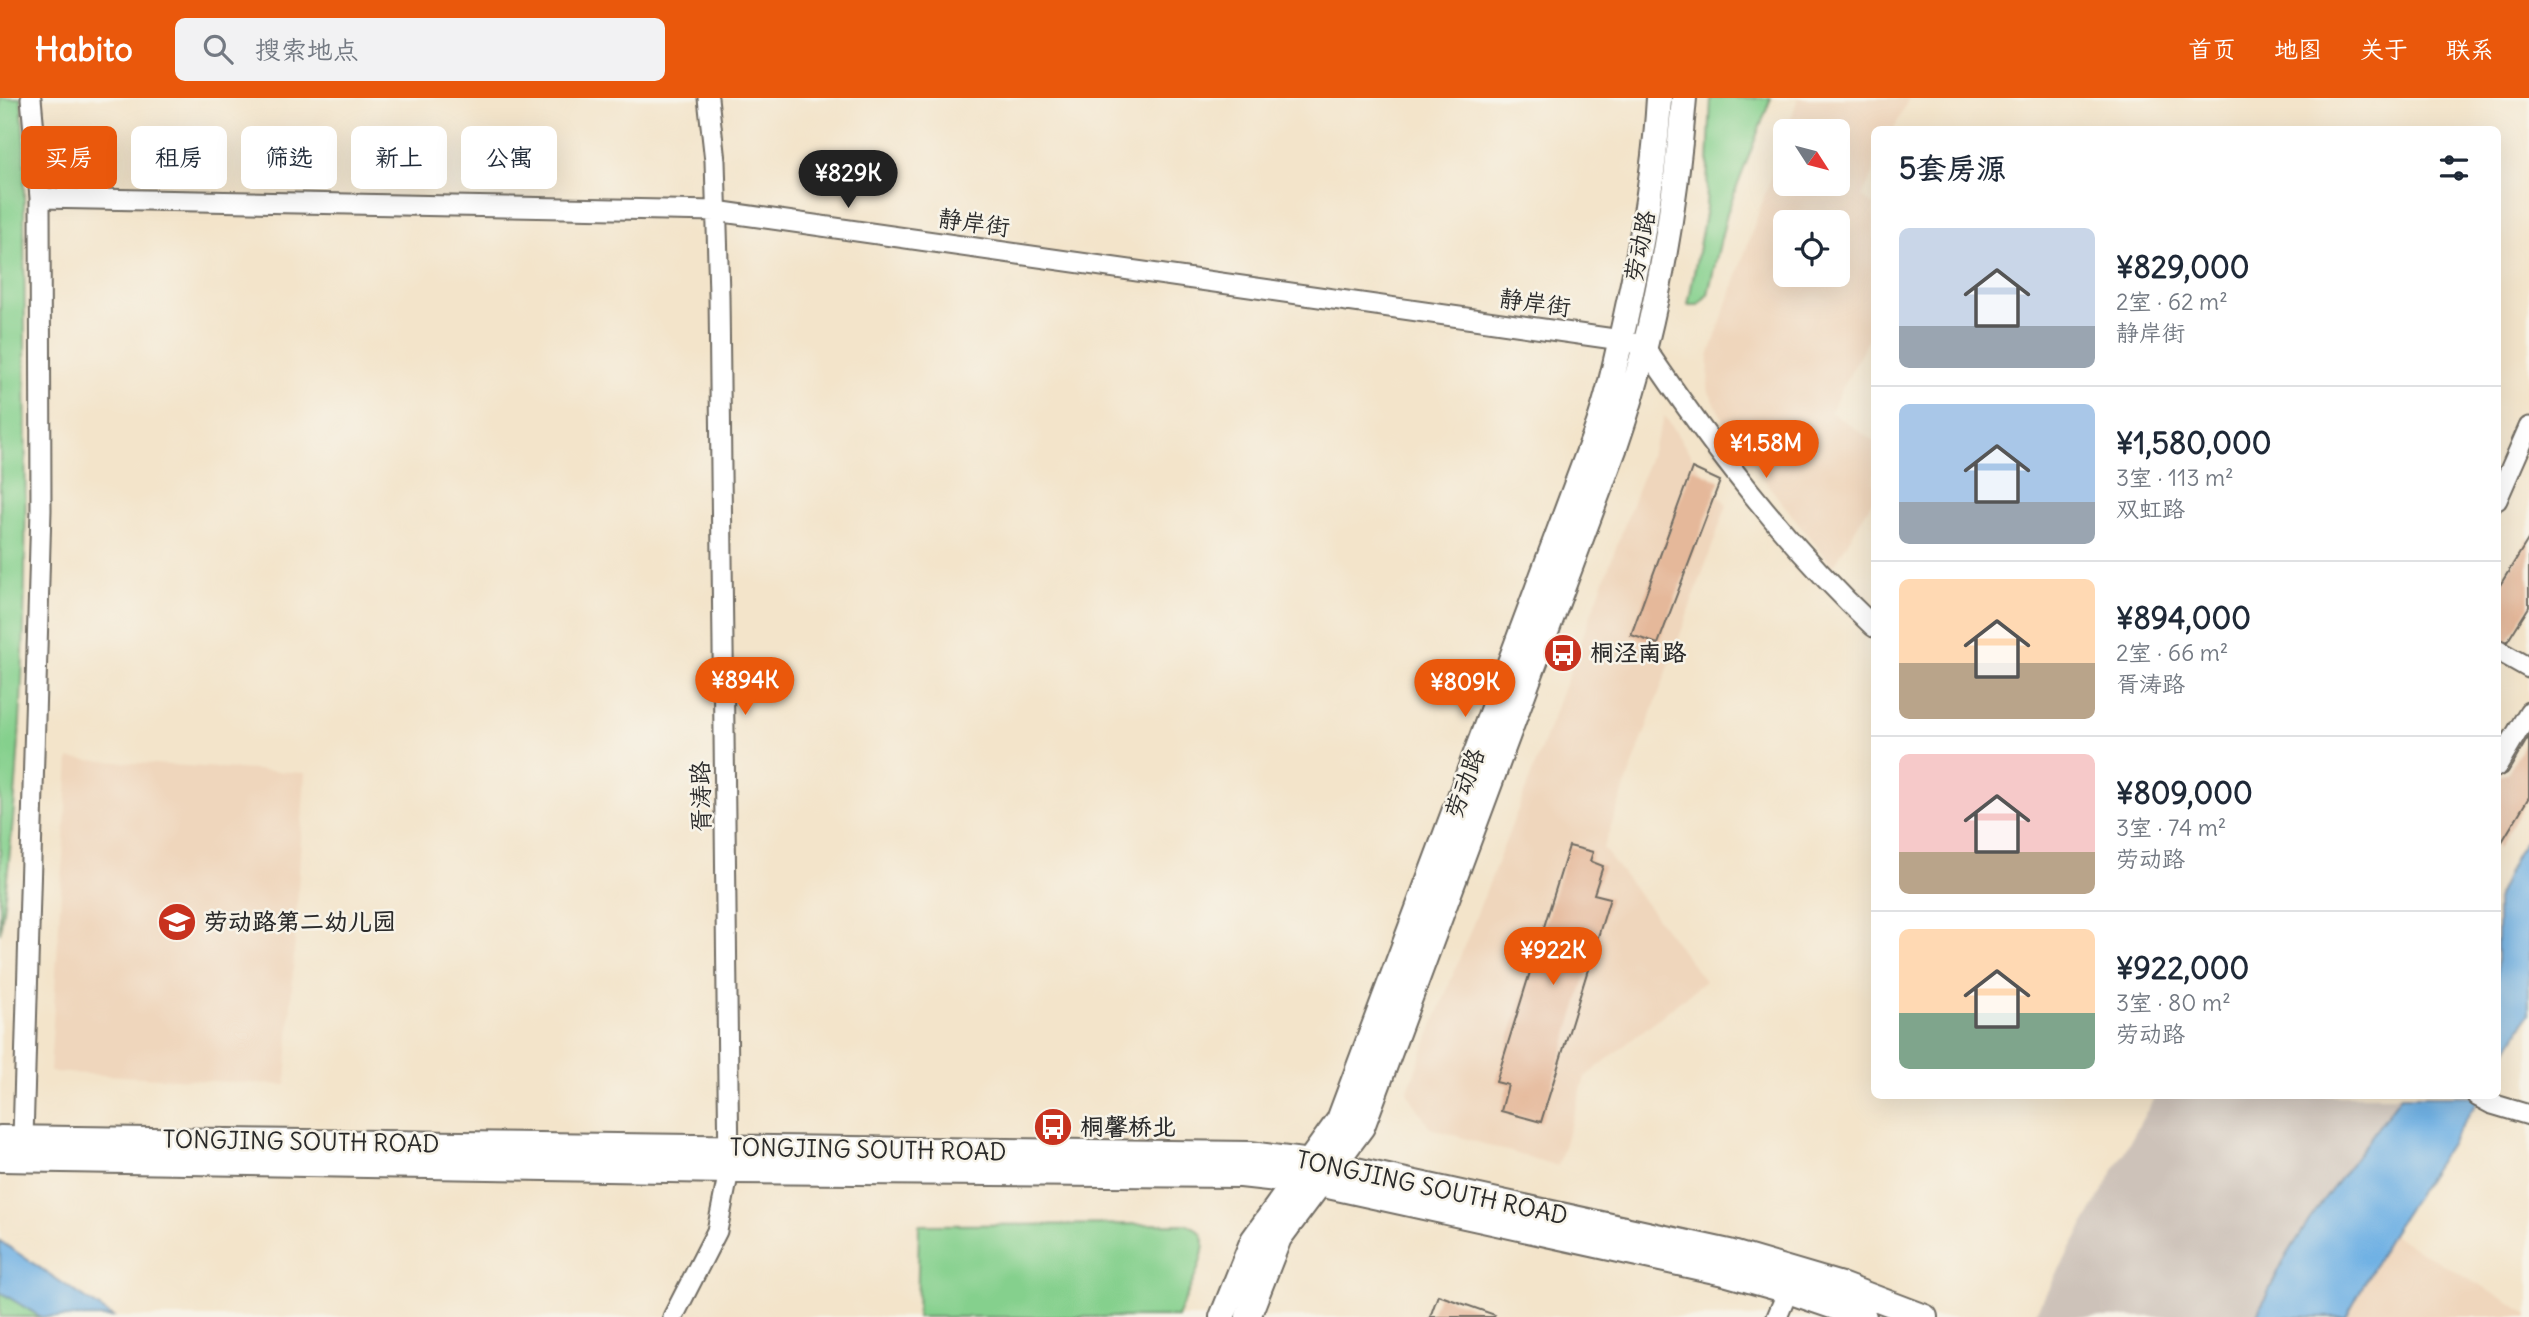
<!DOCTYPE html>
<html lang="zh">
<meta charset="utf-8">
<style>
:root{--surface:#fff;--page:#f2f2f3;--text:#1f2937;--muted:#747a83;--line:#e0e1e3;--accent:#ea580c}
body{margin:0;font-family:Delius,"LXGW WenKai TC",sans-serif;background:var(--page);color:var(--text);height:100vh;display:flex;flex-direction:column;font-size:26px;white-space:nowrap}
*{box-sizing:border-box;margin:0}
p{font-size:23px;color:var(--muted)}
.icon{flex:none;width:38px;height:38px;fill:none;stroke:currentColor;stroke-width:2;stroke-linecap:round;stroke-linejoin:round}
.map{position:relative;flex:1;overflow:hidden}
.drawer{position:absolute;left:1871px;top:28px;width:630px;height:973px;display:flex;flex-direction:column;background:var(--surface);border-radius:10px;box-shadow:0 7px 28px #0002}
.drawer>*{flex:none}
.banner{position:absolute;left:21px;top:28px;width:665px;height:63px;display:flex;gap:14px}
.needle{width:46px;rotate:126deg}
.buttons{position:absolute;left:1773px;top:21px;display:grid;gap:14px}
.buttons a{display:grid;place-items:center;width:77px;height:77px;border-radius:10px;background:var(--surface);box-shadow:0 7px 28px #0002;font-size:35px}
.price{position:absolute;translate:-50% -60px;padding:0 16px;border-radius:24px;background:var(--accent);color:#fff;font-size:23px;line-height:46px;filter:drop-shadow(0 2px 4px #0008)}
.price::after{content:'';position:absolute;left:50%;top:42px;width:21px;height:16px;margin-left:-10px;background:inherit;clip-path:polygon(0 0,100% 0,50% 100%)}
.price.on{background:#222;color:#fff}
ul{padding:0;list-style:none}
li{display:flex;align-items:center;gap:21px;height:175px;padding:0 28px}
li+li{border-top:2px solid var(--line)}
li span{display:grid;place-items:center;flex:none;width:196px;height:140px;border-radius:10px;color:#555}
li>.icon{margin-inline-start:auto}
span .icon{width:84px;height:84px;fill:#fffc;stroke-width:1}
li b{font-size:30px}
h2{display:flex;justify-content:space-between;align-items:center;height:84px;padding:0 28px;font-size:30px}
.tag{padding:0 24px;border-radius:10px;background:var(--surface);box-shadow:0 7px 28px #0002;font-size:24px;line-height:63px}
.tag.on{background:var(--accent);color:#fff}
header{display:flex;align-items:center;gap:42px;box-sizing:border-box;height:98px;padding:0 35px;background:var(--accent);color:#fff}
header strong{font-size:33px}
nav{display:flex;gap:38px;margin-inline-start:auto;font-size:24px}
.search{width:490px;height:63px;background:var(--page);display:flex;align-items:center;gap:18px;box-sizing:border-box;padding:0 24px;border-radius:10px;color:var(--muted);font-size:26px}
.map>svg:first-child{display:block}
</style>
<header>
<strong>Habito</strong>
<div class="search"><svg class="icon" aria-label="search" viewBox="0 0 24 24"><circle cx="10" cy="10" r="6"/><path d="M15 15l6 6"/></svg>搜索地点</div>
<nav><a>首页</a><a>地图</a><a>关于</a><a>联系</a></nav>
</header>
<div class="map">
<svg width="2529" height="1219" viewBox="0 0 2529 1219">
<rect width="100%" height="100%" fill="#f7f3e8"/>
<filter id="ink" filterUnits="userSpaceOnUse"><feTurbulence type="fractalNoise" baseFrequency=".0143" numOctaves="2"/><feDisplacementMap in="SourceGraphic" scale="14" xChannelSelector="R" yChannelSelector="G"/><feConvolveMatrix kernelMatrix="1 2 1 2 8 2 1 2 1" color-interpolation-filters="sRGB"/></filter>
<filter id="wash" filterUnits="userSpaceOnUse"><feTurbulence type="fractalNoise" baseFrequency=".00686" numOctaves="4" result="noise"/><feDisplacementMap in="SourceGraphic" scale="28" xChannelSelector="R" yChannelSelector="G"/><feGaussianBlur stdDeviation="1.57" result="paint"/><feColorMatrix in="noise" values="0 0 0 0 0 0 0 0 0 0 0 0 0 0 0 0 0 1.4 0 .05"/><feComposite in="paint" operator="in"/></filter>
<g filter="url(#wash)">
<rect width="100%" height="100%" fill="#f3e4ca"/>
<path fill="#efd6bc" fill-rule="evenodd" d="M1798,0H1909L1894,31L1874,32V74L1862,99L1874,107V230L1830,314L1874,343V400L1833,469L1735,345L1708,292L1709,258L1785,38V86H1838V33H1787ZM1838,124V177H1785V124Z
M1665,318L1711,388L1727,407L1603,750L1705,883L1585,979L1558,1068L1430,1030L1407,994L1526,691Z
M69,661L305,675L286,987L50,974Z
M2391,1136L2529,1216V1219H2346Z"/>
<path fill="#cdc2b9" d="M2155,998H2401L2310,1121L2283,1164L2256,1219H2033Z"/>
<path fill="#85d08d" stroke="#587e5c" stroke-width="2" d="M0,0H21L24,45C23,307 37,575 0,835Z
M1711,0H1771L1727,115L1708,196L1698,207H1688L1706,111Z
M1186,1126C1192,1128 1201,1132 1203,1139C1209,1155 1184,1203 1177,1219H917L919,1127Z
M0,1194L41,1219H0Z"/>
<path fill="#6fb1e4" stroke="#4d6e88" stroke-width="2" d="M2529,738V915L2497,970V798L2516,757Z
M2401,998H2481L2391,1136L2346,1219H2256L2283,1164L2310,1121Z
M0,1143L113,1219H41L0,1194Z"/>
<g id="blocks">
<path fill="#e5b89a" d="M1692,370L1720,383L1658,546L1631,537Z
M2529,440V509L2507,544L2497,540V492Z
M2529,638V699L2497,752V680L2508,674Z
M1569,748L1593,754L1590,763L1603,768L1594,796L1610,800L1541,1024L1501,1013L1508,987L1496,984Z
M1438,1197L1495,1217L1494,1219H1430Z"/>
</g>
</g>
<g filter="url(#ink)">
<use href="#blocks" fill-opacity="0" stroke="#716c63" stroke-width="2"/>
<g fill="none" stroke-linecap="round" stroke-linejoin="round">
<g stroke="#716c63" stroke-width="23">
<path id="minor" d="M40,100L716,113L1621,242L1644,248C1712,349 1785,445 1874,529
M2497,402L2529,329
M2497,552L2529,570
M2497,668L2529,614
M2477,998L2492,1006L2529,1017
M23,1040L41,412L40,100L31,0
M673,1219L717,1133L729,1073L719,197L715,63L708,0
M1777,1219L1788,1193"/>
</g>
<g stroke="#716c63" stroke-width="28">
<path id="major" d="M0,1040L1250,1056L1333,1067L1729,1154L1841,1187L1925,1219
M0,1061L729,1073L1241,1077L1319,1086L1724,1175L1788,1193L1864,1219
M1222,1219L1253,1142L1339,1022L1595,337C1609,298 1617,258 1626,218C1642,146 1655,74 1659,0
M1248,1219L1279,1140L1362,1029L1616,346C1654,236 1675,116 1684,0"/>
</g>
<use href="#minor" stroke="#fff" stroke-width="19"/>
<use href="#major" stroke="#fff" stroke-width="24"/>
</g>
</g>
<defs>
<g id="bus-disc" transform="scale(2.0125)"><circle r="9.5" fill="#c8321e" stroke="#f7f3e8"/><path d="M-5-6H5V4H4V6H2V4H-2V6H-4V4H-5ZM-3.5-4V0h7V-4ZM-3.5 1.2v1.5H-2V1.2ZM2 1.2v1.5H3.5V1.2Z" fill="#fff"/></g>
<g id="school-disc" transform="scale(2.0125)"><circle r="9.5" fill="#c8321e" stroke="#f7f3e8"/><path d="M0-5L7-2L0 1L-7-2ZM-4 1L0 2.5L4 1V4Q0 6-4 4Z" fill="#fff"/></g>
</defs>
<g fill-rule="evenodd">
<use href="#bus-disc" x="1563" y="555"/>
<use href="#school-disc" x="177" y="824"/>
<use href="#bus-disc" x="1053" y="1029"/>
</g>
<g text-anchor="middle" stroke-width="5" stroke-linejoin="round" paint-order="stroke">
<g font-size="24" fill="#2b2b2b" stroke="#f7f3e8">
<text transform="translate(974 125) rotate(8)" y="8">静岸街</text>
<text transform="translate(1640 148) rotate(-79)" y="8">劳动路</text>
<text transform="translate(1535 205) rotate(8)" y="8">静岸街</text>
<text transform="translate(1465 685) rotate(-70)" y="8">劳动路</text>
<text transform="translate(701 699) rotate(-91)" y="8">胥涛路</text>
<text transform="translate(301 1044) rotate(1)" y="8">TONGJING SOUTH ROAD</text>
<text transform="translate(868 1052) rotate(1)" y="8">TONGJING SOUTH ROAD</text>
<text transform="translate(1432 1090) rotate(12)" y="8">TONGJING SOUTH ROAD</text>
</g>
<g font-size="24" font-weight="bold" fill="#2b2b2b" stroke="#f7f3e8" text-anchor="start">
<text x="1590" y="563">桐泾南路</text>
<text x="204" y="832">劳动路第二幼儿园</text>
<text x="1080" y="1037">桐馨桥北</text>
</g>
</g>
</svg>
<div class="buttons">
<a><svg class="needle" viewBox="-14 -14 28 28"><path d="M0-13l5 13h-10z" fill="#e53935"/><path d="M0 13l5-13h-10z" fill="#747a83"/></svg></a>
<a><svg class="icon" aria-label="locate" viewBox="0 0 24 24"><circle cx="12" cy="12" r="6"/><path d="M12 2v4M12 18v4M2 12h4M18 12h4"/></svg></a>
</div>
<b class="price on" style="left:848px;top:112px">¥829K</b>
<b class="price" style="left:1766px;top:382px">¥1.58M</b>
<b class="price" style="left:745px;top:619px">¥894K</b>
<b class="price" style="left:1465px;top:621px">¥809K</b>
<b class="price" style="left:1553px;top:889px">¥922K</b>
<div class="banner">
<a class="tag on">买房</a>
<a class="tag">租房</a>
<a class="tag">筛选</a>
<a class="tag">新上</a>
<a class="tag">公寓</a>
</div>
<section class="drawer">
<h2>5套房源<svg class="icon" aria-label="filters" viewBox="0 0 24 24"><path d="M4 7h16M4 17h16"/><circle cx="9" cy="7" r="2"/><circle cx="15" cy="17" r="2"/></svg></h2>
<ul>
<li><span style="background:linear-gradient(#c9d6e8 70%,#9aa5b1 0)"><svg class="icon" aria-label="home" viewBox="0 0 24 24"><path d="M3 11l9-7 9 7M6 9v11h12V9"/></svg></span><div><b>¥829,000</b><p>2室 · 62 m²</p><p>静岸街</p></div></li>
<li><span style="background:linear-gradient(#a9c7e8 70%,#9aa5b1 0)"><svg class="icon" aria-label="home" viewBox="0 0 24 24"><path d="M3 11l9-7 9 7M6 9v11h12V9"/></svg></span><div><b>¥1,580,000</b><p>3室 · 113 m²</p><p>双虹路</p></div></li>
<li><span style="background:linear-gradient(#ffd9b3 60%,#b9a48a 0)"><svg class="icon" aria-label="home" viewBox="0 0 24 24"><path d="M3 11l9-7 9 7M6 9v11h12V9"/></svg></span><div><b>¥894,000</b><p>2室 · 66 m²</p><p>胥涛路</p></div></li>
<li><span style="background:linear-gradient(#f6c9c9 70%,#b9a48a 0)"><svg class="icon" aria-label="home" viewBox="0 0 24 24"><path d="M3 11l9-7 9 7M6 9v11h12V9"/></svg></span><div><b>¥809,000</b><p>3室 · 74 m²</p><p>劳动路</p></div></li>
<li><span style="background:linear-gradient(#ffd9b3 60%,#7fa58c 0)"><svg class="icon" aria-label="home" viewBox="0 0 24 24"><path d="M3 11l9-7 9 7M6 9v11h12V9"/></svg></span><div><b>¥922,000</b><p>3室 · 80 m²</p><p>劳动路</p></div></li>
</ul>
</section>
</div>
